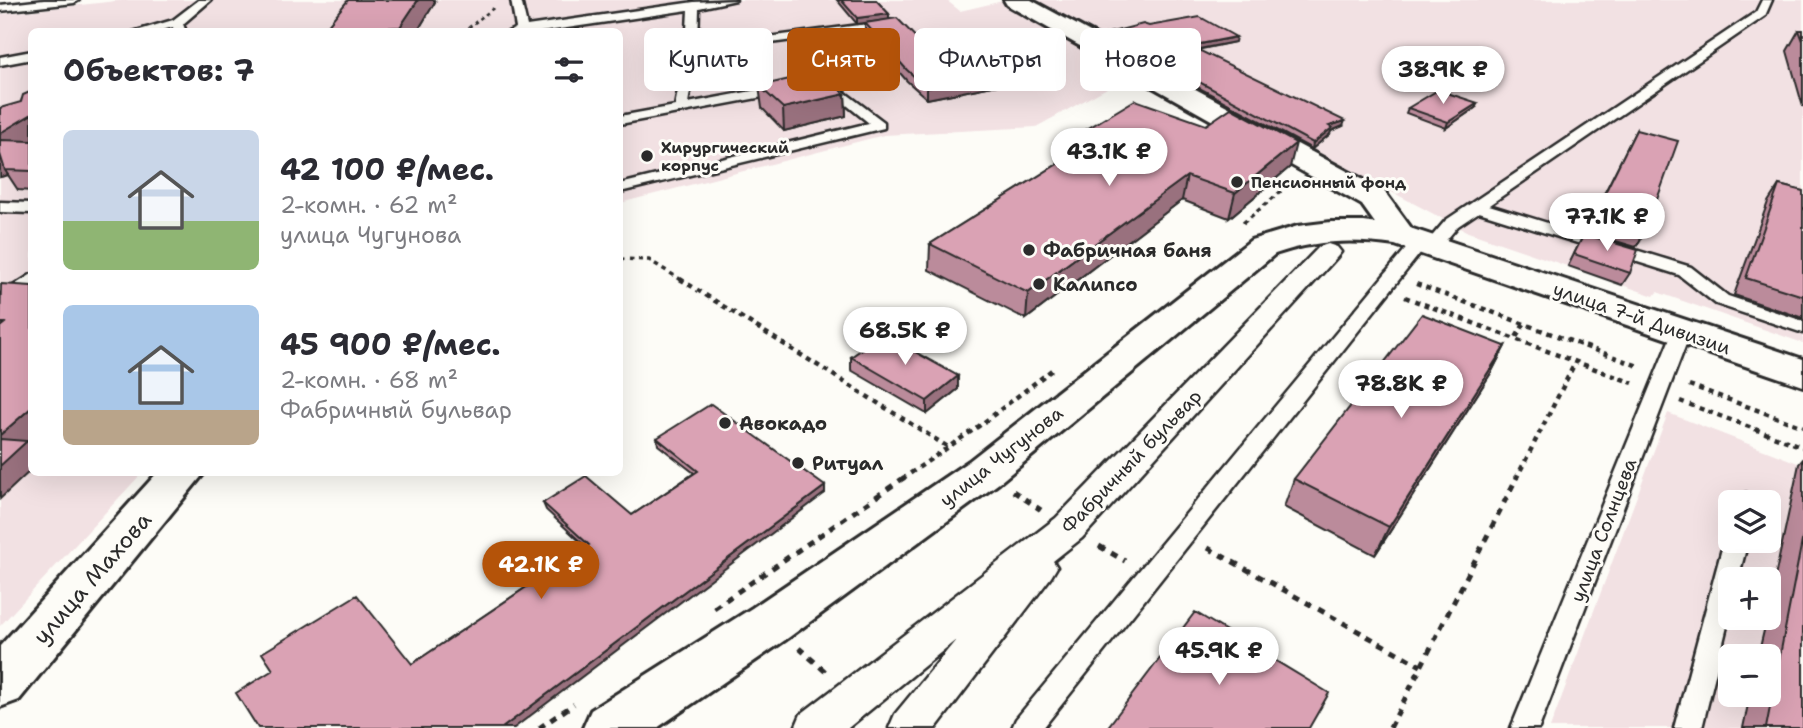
<!DOCTYPE html>
<html lang="ru">
<meta charset="utf-8">
<style>
:root{--surface:#fff;--page:#f2f2f3;--text:#2b2b33;--muted:#7c7c81;--accent:#b45309}
body{margin:0;font-family:"Shantell Sans",sans-serif;background:var(--page);color:var(--text);height:100vh;display:flex;flex-direction:column;font-size:26px;white-space:nowrap}
*{box-sizing:border-box;margin:0}
p{font-size:23px;color:var(--muted)}
.icon{flex:none;width:38px;height:38px;fill:none;stroke:currentColor;stroke-width:2;stroke-linecap:round;stroke-linejoin:round}
.map{position:relative;flex:1;overflow:hidden}
.drawer{position:absolute;left:28px;top:28px;width:595px;height:448px;display:flex;flex-direction:column;background:var(--surface);border-radius:10px;box-shadow:0 7px 28px #0002}
.drawer>*{flex:none}
.hud{position:absolute;left:644px;top:28px;width:665px;height:63px;display:flex;gap:14px}
.fabs{position:absolute;left:1718px;top:490px;display:grid;gap:14px}
.fabs a{display:grid;place-items:center;width:63px;height:63px;border-radius:10px;background:var(--surface);box-shadow:0 7px 28px #0002;font-size:35px}
.price{position:absolute;translate:-50% -60px;padding:0 16px;border-radius:24px;background:#fff;color:#222;font-size:23px;line-height:46px;filter:drop-shadow(0 2px 4px #0008)}
.price::after{content:'';position:absolute;left:50%;top:42px;width:21px;height:16px;margin-left:-10px;background:inherit;clip-path:polygon(0 0,100% 0,50% 100%)}
.price.selected{background:var(--accent);color:#fff}
ul{padding:0;list-style:none}
li{display:flex;align-items:center;gap:21px;height:175px;padding:0 35px}
li span{display:grid;place-items:center;flex:none;width:196px;height:140px;border-radius:10px;color:#555}
li>.icon{margin-inline-start:auto}
span .icon{width:84px;height:84px;fill:#fffc;stroke-width:1}
li b{font-size:30px}
h2{display:flex;justify-content:space-between;align-items:center;height:84px;padding:0 35px;font-size:30px}
.pill{padding:0 24px;border-radius:10px;background:var(--surface);box-shadow:0 7px 28px #0002;font-size:24px;line-height:63px}
.pill.selected{background:var(--accent);color:#fff}
.map>svg:first-child{display:block}
</style>
<div class="map">
<svg width="1803" height="728" viewBox="0 0 1803 728">
<rect width="100%" height="100%" fill="#fdfcf7"/>
<filter id="ink" filterUnits="userSpaceOnUse"><feTurbulence type="fractalNoise" baseFrequency=".0143" numOctaves="2"/><feDisplacementMap in="SourceGraphic" scale="14" xChannelSelector="R" yChannelSelector="G"/><feConvolveMatrix kernelMatrix="1 2 1 2 8 2 1 2 1" color-interpolation-filters="sRGB"/></filter>
<g filter="url(#ink)">
<path fill="#f2e1e3" fill-rule="evenodd" d="M125,0H946L960,11L1003,1L1129,76L1036,127L884,135L620,203V32H32V472L142,473L0,626V14Z
M1026,0H1803V343L1657,292L1654,296L1468,232Z
M1668,413L1803,465V728H1550ZM1731,502H1769V541H1731ZM1731,579H1769V618H1731ZM1731,656H1769V695H1731Z"/>
<g fill="none" stroke-linecap="round" stroke-linejoin="round">
<g stroke="#2b2b2b" stroke-width="5">
<path id="service" d="M44,0H79L74,3L0,11V5Z
M199,0H211L183,24L186,32H174L173,27L155,32H133L173,20Z
M511,0H521L527,26L694,2L736,0L699,8L698,46L890,21L896,24L890,27L697,53L688,103L784,85L790,89L784,93L620,124V116L675,106L686,50L688,10L540,32H508L516,28Z
M1762,0H1772L1765,16L1489,205L1691,267L1728,296L1803,321V333L1716,304L1679,275L1479,212L1458,226L1438,250L1432,251L1425,247L1043,728H1012L1016,719L1414,239L1420,237L1428,241L1446,220L1756,12Z
M32,51V59L0,65V57Z
M826,78L884,122V128L620,192V184L869,123L822,85V79Z
M0,202L32,203V213L0,212Z
M32,274V287L0,307V294Z
M1682,325L1691,331L1539,728H1511L1673,331Z
M1746,493L1754,495L1757,502H1735L1738,495Z
M1731,534V541H1748L1738,579H1731V610L1702,728H1674L1724,541Z"/>
</g>
<g stroke="#2b2b2b" stroke-width="5">
<path id="pedestrian" d="M1328,244L1337,247L1341,252L1337,257L1082,538L1053,561L1057,567L1051,577L936,728H889L895,714L956,640L848,728H795L801,714L1056,518L1319,247Z"/>
</g>
<g stroke="#2b2b2b" stroke-width="6">
<path id="minor" d="M1004,0H1031L1384,191L1417,236L1413,243L1401,246L1389,243L1362,205L1007,5Z
M158,472H205L19,700L0,707V646Z"/>
</g>
<g stroke="#2b2b2b" stroke-width="6">
<path id="secondary" d="M1331,222H1364L1413,229L1803,359V386L1395,245C1353,239 1315,240 1275,254L999,483L788,638L657,728H583L591,710L752,608L969,461L1251,240L1298,226Z"/>
</g>
<path stroke="#2b2b2b" stroke-width="2.5" stroke-dasharray="3.5 3.5" stroke-linecap="butt" d="M463,32L496,6"/>
<path stroke="#2b2b2b" stroke-width="3.5" stroke-dasharray="4.5 4.5" stroke-linecap="butt" d="M1243,223L1290,184
M620,259L649,260L683,281"/>
<path stroke="#2b2b2b" stroke-width="4.5" stroke-dasharray="5 5" stroke-linecap="butt" d="M680,279L948,447
M1416,284L1641,367
M1405,297L1515,339
M1524,324L1515,339L1633,383
M1689,385L1803,427
M1680,401L1803,447
M902,479L979,426L1053,369
M1516,479L1576,361"/>
<path stroke="#2b2b2b" stroke-width="5" stroke-dasharray="7 7" stroke-linecap="butt" d="M1013,491L1041,510
M1099,546L1125,561
M1208,548L1421,666
M714,608L905,477
M799,648L827,673
M539,728L574,704
M1390,728L1517,477"/>
<use href="#service" fill="#fdfcf7" fill-rule="evenodd"/>
<use href="#pedestrian" fill="#fdfcf7" fill-rule="evenodd"/>
<use href="#minor" fill="#fdfcf7" fill-rule="evenodd"/>
<use href="#secondary" fill="#fdfcf7" fill-rule="evenodd"/>
</g>
<path fill="#bb8b9b" stroke="#2b2b2b" stroke-width="2" d="M837,0H876L889,14V19L928,50L1013,82L927,99L907,81L865,33V23L878,21L857,24Z
M435,2L417,32H323Z
M1149,26L1235,42L1197,50L1343,126L1331,131L1330,134L1312,149L1107,38L1108,33Z
M1799,30H1803V107L1787,51Z
M759,86L845,94L846,116L784,131L762,108Z
M21,102L32,141V191L18,190L8,175L0,177Z
M1408,108H1475L1446,128L1406,113Z
M1636,130L1646,230L1636,247L1585,232Z
M1077,135L1290,167L1229,218L1182,200L1026,319L929,270L930,244L1074,154Z
M1779,185L1803,191V318L1734,295L1768,202Z
M1584,234L1630,273L1622,285L1568,266Z
M1505,346L1491,373L1375,555L1284,507L1294,479Z
M851,357L958,376V389L927,414L851,370Z
M657,438L825,486V493L412,664L586,547L546,510L543,503L632,515L694,473L658,445Z
M1803,459V728H1743L1750,695H1769V656H1758L1767,618H1769V605L1799,464Z"/>
<path fill="#99717e" stroke="#2b2b2b" stroke-width="2" d="M418,0H434L435,2L417,32H402L400,27Z
M889,14V20L857,24V18Z
M1236,37L1235,42L1189,51L1190,46Z
M1014,71L1013,82L927,99V88Z
M845,94L846,116L784,131L783,108Z
M1478,103L1475,108L1446,128L1448,122Z
M32,114V140L5,170L8,175L0,177V133Z
M1345,121L1343,126L1331,131L1330,134L1312,149L1313,143L1329,126Z
M1296,143L1290,167L1229,218L1235,193Z
M1187,176L1182,200L1026,319L1028,293Z
M1505,346L1491,373L1375,555L1389,527Z
M958,376V389L927,414V401Z
M32,407V438L28,442L32,447V469L0,499V435Z
M825,486V493L514,728H502Z"/>
<path fill="#daa2b4" stroke="#2b2b2b" stroke-width="2" d="M348,0H418L400,27L323,31Z
M841,0H876L889,14L857,18Z
M1200,17L1236,37L1190,46L1345,121L1329,126L1332,128L1313,143L1108,33L1143,24L1149,26Z
M897,18L928,50L975,41L1014,71L927,88L907,70L865,23Z
M1799,30H1803V41Z
M820,72L845,94L783,108L759,86Z
M1438,90L1478,103L1448,122L1408,108Z
M32,91V114L0,133V108L21,102L23,95Z
M1135,100L1206,125L1231,108L1296,143L1235,193L1187,176L1028,293L930,244L1094,141L1077,135Z
M1636,130L1678,141L1646,230L1594,215Z
M0,140L32,141V171L5,170L0,154Z
M1779,185L1803,191V296L1746,278Z
M1584,234L1638,250L1630,273L1574,254Z
M1,284L32,286V407L0,435V327L5,323H0Z
M1422,314L1505,346L1389,527L1294,479Z
M883,334L958,376L927,401L851,357Z
M711,404L825,486L502,728H258L236,693L273,670L262,653L357,595L412,664L589,545L543,503L586,476L632,515L698,471L657,438Z
M0,439L27,441L0,466Z
M1803,536V728H1766Z
M1195,612L1329,693L1309,728H1107Z"/>
</g>
<g fill="#2b2b2b" stroke="#fdfcf7" stroke-width="2.5">
<circle cx="647" cy="156" r="7"/>
<circle cx="1237" cy="182" r="7"/>
<circle cx="1029" cy="250" r="7"/>
<circle cx="1039" cy="284" r="7"/>
<circle cx="725" cy="423" r="7"/>
<circle cx="798" cy="463" r="7"/>
</g>
<g text-anchor="middle" stroke-width="6" stroke-linejoin="round" paint-order="stroke">
<g font-size="16" font-weight="bold" fill="#2b2b2b" stroke="#fdfcf7" text-anchor="start">
<text x="661" y="153">Хирургический<tspan x="661" dy="18">корпус</tspan></text>
<text x="1251" y="188">Пенсионный фонд</text>
</g>
<g font-size="19" font-weight="bold" fill="#2b2b2b" stroke="#fdfcf7" text-anchor="start">
<text x="1043" y="257">Фабричная баня</text>
<text x="1053" y="291">Калипсо</text>
<text x="739" y="430">Авокадо</text>
<text x="812" y="470">Ритуал</text>
</g>
<g font-size="19" fill="#2b2b2b" stroke="#fdfcf7">
<text transform="translate(1642 318) rotate(19)" y="7">улица 7-й Дивизии</text>
<text transform="translate(1001 456) rotate(-38)" y="7">улица Чугунова</text>
<text transform="translate(1131 461) rotate(-46)" y="7">Фабричный бульвар</text>
<text transform="translate(1603 530) rotate(-69)" y="7">улица Солнцева</text>
</g>
<g font-size="23" fill="#2b2b2b" stroke="#fdfcf7">
<text transform="translate(92 578) rotate(-49)" y="8">улица Махова</text>
</g>
</g>
</svg>
<div class="fabs">
<a><svg class="icon" aria-label="layers" viewBox="0 0 24 24"><path d="M12 4l9 5-9 5-9-5zM3 14l9 5 9-5"/></svg></a>
<a>+</a>
<a>−</a>
</div>
<b class="price" style="left:1443px;top:106px">38.9K ₽</b>
<b class="price" style="left:1109px;top:188px">43.1K ₽</b>
<b class="price" style="left:1607px;top:253px">77.1K ₽</b>
<b class="price" style="left:905px;top:367px">68.5K ₽</b>
<b class="price" style="left:1401px;top:420px">78.8K ₽</b>
<b class="price selected" style="left:541px;top:601px">42.1K ₽</b>
<b class="price" style="left:1219px;top:687px">45.9K ₽</b>
<div class="hud">
<a class="pill">Купить</a>
<a class="pill selected">Снять</a>
<a class="pill">Фильтры</a>
<a class="pill">Новое</a>
</div>
<section class="drawer">
<h2>Объектов: 7<svg class="icon" aria-label="filters" viewBox="0 0 24 24"><path d="M4 7h16M4 17h16"/><circle cx="9" cy="7" r="2"/><circle cx="15" cy="17" r="2"/></svg></h2>
<ul>
<li><span style="background:linear-gradient(#c9d6e8 65%,#8fb573 0)"><svg class="icon" aria-label="home" viewBox="0 0 24 24"><path d="M3 11l9-7 9 7M6 9v11h12V9"/></svg></span><div><b>42 100 ₽/мес.</b><p>2-комн. · 62 m²</p><p>улица Чугунова</p></div></li>
<li><span style="background:linear-gradient(#a9c7e8 75%,#b9a48a 0)"><svg class="icon" aria-label="home" viewBox="0 0 24 24"><path d="M3 11l9-7 9 7M6 9v11h12V9"/></svg></span><div><b>45 900 ₽/мес.</b><p>2-комн. · 68 m²</p><p>Фабричный бульвар</p></div></li>
</ul>
</section>
</div>
